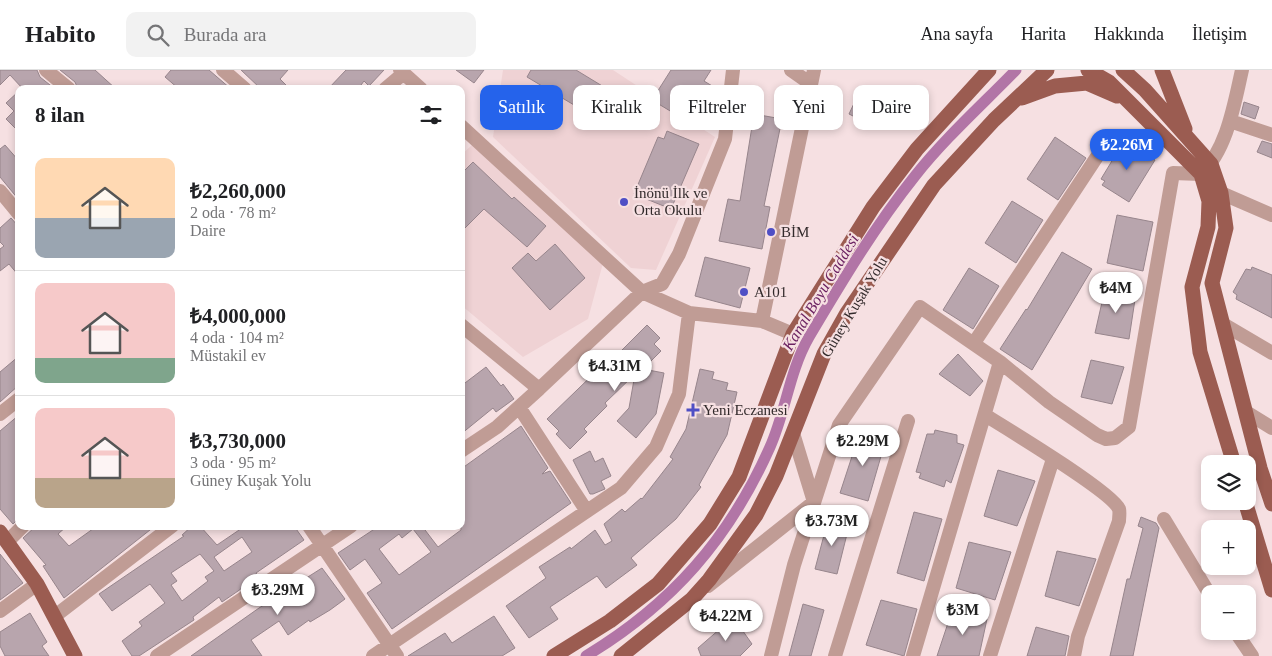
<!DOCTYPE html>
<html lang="tr">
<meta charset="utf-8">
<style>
:root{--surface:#fff;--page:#f2f2f2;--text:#202124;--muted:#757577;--line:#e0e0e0;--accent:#2563eb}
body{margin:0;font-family:Georgia,serif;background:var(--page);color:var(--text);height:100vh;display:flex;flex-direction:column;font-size:19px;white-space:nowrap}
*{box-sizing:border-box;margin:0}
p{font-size:16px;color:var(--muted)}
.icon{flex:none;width:28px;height:28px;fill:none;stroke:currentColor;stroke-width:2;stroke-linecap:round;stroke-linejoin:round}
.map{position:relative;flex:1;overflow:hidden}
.drawer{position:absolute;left:15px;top:15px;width:450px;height:445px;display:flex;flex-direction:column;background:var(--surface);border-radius:10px;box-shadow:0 2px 8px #0003}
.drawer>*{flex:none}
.top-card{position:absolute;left:480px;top:15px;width:475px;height:45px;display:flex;gap:10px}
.buttons{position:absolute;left:1201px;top:385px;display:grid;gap:10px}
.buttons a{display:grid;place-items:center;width:55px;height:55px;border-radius:10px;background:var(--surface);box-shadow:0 2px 8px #0003;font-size:25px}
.price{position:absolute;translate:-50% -42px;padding:0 11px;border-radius:18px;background:#fff;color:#222;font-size:16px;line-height:32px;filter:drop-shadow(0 1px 2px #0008)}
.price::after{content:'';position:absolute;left:50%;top:30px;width:15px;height:11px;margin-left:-8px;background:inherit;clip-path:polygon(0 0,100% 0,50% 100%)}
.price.on{background:var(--accent);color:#fff}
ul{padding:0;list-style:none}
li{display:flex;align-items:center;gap:15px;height:125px;padding:0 20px}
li+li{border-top:1px solid var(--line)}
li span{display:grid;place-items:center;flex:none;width:140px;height:100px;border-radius:10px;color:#555}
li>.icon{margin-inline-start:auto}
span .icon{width:60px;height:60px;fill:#fffc;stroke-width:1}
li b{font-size:21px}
h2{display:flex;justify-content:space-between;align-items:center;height:60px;padding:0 20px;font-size:21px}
.tag{padding:0 18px;border-radius:10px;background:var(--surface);box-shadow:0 2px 8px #0003;font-size:18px;line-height:45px}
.tag.on{background:var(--accent);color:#fff}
header{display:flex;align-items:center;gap:30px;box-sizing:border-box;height:70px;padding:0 25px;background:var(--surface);border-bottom:1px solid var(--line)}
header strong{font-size:24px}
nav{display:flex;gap:28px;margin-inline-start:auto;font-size:18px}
.search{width:350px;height:45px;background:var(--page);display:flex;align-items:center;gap:12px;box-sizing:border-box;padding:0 18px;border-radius:10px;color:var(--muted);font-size:19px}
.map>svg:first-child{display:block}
</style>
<header>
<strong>Habito</strong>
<div class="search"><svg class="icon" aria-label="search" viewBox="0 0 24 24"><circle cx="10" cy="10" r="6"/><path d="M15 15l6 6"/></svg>Burada ara</div>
<nav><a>Ana sayfa</a><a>Harita</a><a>Hakkında</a><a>İletişim</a></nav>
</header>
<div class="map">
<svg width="1272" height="586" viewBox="0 0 1272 586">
<rect width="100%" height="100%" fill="#f6e0e2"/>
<path fill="#efd2d4" d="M503,0H613L715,67L656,200L631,198L493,67Z
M472,75L603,193L588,249L523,287L461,235V85Z"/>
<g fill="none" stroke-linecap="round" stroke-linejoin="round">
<path stroke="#b275a6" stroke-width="11" d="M586,586C672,534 729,469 770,377C786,341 789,302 809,267C841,213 875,156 915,106C945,68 982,35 1016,0"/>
</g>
<path fill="#b8a5ad" stroke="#97858c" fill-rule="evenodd" d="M0,0H37L40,7L55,19H23L10,5L0,15Z
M60,0H95L116,19H78L75,12Z
M171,0H209L231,19H179L165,7Z
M241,0H288L280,9L290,19H261Z
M346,0H384L369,16L364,11L358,19H328Z
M456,0H484L474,13Z
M531,0H576L622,28L606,54L527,7Z
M671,0H711L704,11L722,22L721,25L700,59L652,30Z
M19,21V62L6,49L14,41L6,33Z
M859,23L880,32L869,54L849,44Z
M1244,32L1259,37L1255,49L1241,44Z
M754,44L782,49L764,136L770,137L762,179L719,171L728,129L740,131Z
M667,61L699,74L671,139L634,124L658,67L664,69Z
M1055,67L1086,88L1058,130L1027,109Z
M1124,71L1155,90L1129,132L1102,115L1105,111L1101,109Z
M1262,71L1272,74V88L1257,82Z
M5,75L19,91V130L0,107V79Z
M473,92L512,129L514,127L546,156L527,177L484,139L461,162V104Z
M1012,131L1043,150L1016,193L985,173Z
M1117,145L1153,152L1143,201L1107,193Z
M11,148L19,157V206L9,194L0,201V179L4,176L0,172V158Z
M555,174L585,208L550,240L512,198L528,183L536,191Z
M1062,182L1092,199L1032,300L1000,279L1026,239L1027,240Z
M705,187L750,198L740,238L695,226Z
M1252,197L1272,205V248L1236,229L1237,225L1233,222L1246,199L1251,200Z
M969,198L999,216L973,259L943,240Z
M1105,219L1136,223L1129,269L1095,263Z
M647,255L660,268L654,274L661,281L643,299L664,303L656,344L636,368L617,351L629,338L635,304L605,333L607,336L584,359L587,362L570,379L556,364L559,361L547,349L608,290L610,292Z
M958,284L983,311L970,326L939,304Z
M19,286V315L0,332V302Z
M1091,290L1124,297L1112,334L1081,327Z
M486,297L501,316L503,314L514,329L496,342L493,338L461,364V316Z
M700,299L714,302L712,309L728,313L726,320L737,322L727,365L699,415L701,417L676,449L631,488L637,495L606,518L597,506L550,537L558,549L529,568L506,536L546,508L539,497L570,477L571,479L595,460L605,475L612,471L604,454L622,439L625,442L641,428L642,429L673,389L670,387L686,359Z
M19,345V448L13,454L0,439V361Z
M521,356L548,398L542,404L550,401L571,433L392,559L367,523L382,513L365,489L350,500L338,483L379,456H422L438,477L461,460V399ZM413,459L431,482L399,505L379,479L399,464L402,468Z
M935,360L957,365V373L964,375L951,413L946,410L944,417L919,408L921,403L916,402L927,364H934Z
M859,365L886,369L868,431L840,423Z
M590,381L595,392L603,388L611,406L601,411L605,419L593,424H590L573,390Z
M998,400L1035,411L1017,456L984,446Z
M914,442L942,449L924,511L897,503Z
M1141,447L1156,453L1159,458L1133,586H1110L1127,509H1130L1143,458L1138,456Z
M828,450L849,456L837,504L815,499Z
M36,456H67L58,464L69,476L97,456H155L64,528L43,496L46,495L23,468Z
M192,456H200L217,475L245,456H294L304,470L256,503L258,506L238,521L222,532L219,527L193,547L194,550L139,586H132L122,571L142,556L139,552L165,533L150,514L112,541L99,524L184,466L182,465ZM242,467L252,482L224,501L214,487ZM200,484L214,501L205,507L208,511L182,531L171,515L177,511L171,503Z
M969,472L1011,482L995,530L956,518Z
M1057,481L1096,489L1079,536L1045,526Z
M0,484L23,513L0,530Z
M322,498L345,529L330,540L310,552L309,550L288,565L279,551L251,570L262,586H191L259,538Z
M881,530L917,539L904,586L866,575Z
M803,534L824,540L811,586H789Z
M952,541L987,549L979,586H937Z
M30,543L47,572L42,576L49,586H5L0,576V562Z
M494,546L515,578L502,586H408L445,563L452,573Z
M729,551L738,554L752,574L740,586H701L698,578Z
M1036,557L1069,566L1065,586H1027Z"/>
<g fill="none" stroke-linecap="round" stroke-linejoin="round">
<path stroke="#c09c95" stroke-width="14" d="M46,0L69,19
M223,0L245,19
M400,0L421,19
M791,0L811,14
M385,19L404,3
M1230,51L1272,65
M461,56L642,222L689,243L762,251L793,264
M1214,117L1221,123L1272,145
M0,121L19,144
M762,251L814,0
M1223,254L1272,283
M461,255L539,319L642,222L662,214L679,184L725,69L733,0
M974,273L1106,73
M519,337L586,440
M1246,342L1272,358
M0,344L19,329
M985,345C1006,358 1112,422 1119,439C1120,442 1119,448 1119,451L1078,566L1074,586
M461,381L497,357L539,319
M1164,449L1210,525
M309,456L397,586
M7,472L23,456
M708,516L814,432L793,363
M0,541L37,514
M55,546L172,456
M1235,561L1252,586
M157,586L351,456
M373,586L621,418L656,377L679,324L689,243
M771,586L794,495L839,355L920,237L1000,292L1049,332L1097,365L1106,369L1115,368L1129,357L1173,103L1201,104C1227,79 1234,35 1242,0
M835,586L908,351
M913,586L1000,292
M990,586L1053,389"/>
<path stroke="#9b5c51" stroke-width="15" d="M1088,0L1109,12L1201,104L1209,131L1208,157L1192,217L1200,282L1234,394
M1123,0L1145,20L1211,94L1221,123L1226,158L1212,213L1260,398L1272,434
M1162,0L1185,59
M1022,28L1055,16L1087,13L1117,26
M1245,431L1272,520
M0,462L37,514L75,586
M554,586L610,551L658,514L710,454L739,407L793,264L873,137L917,79L989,0
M621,586L692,529L709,510L756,445L776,406L824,284L847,243L934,115L994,50L1047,0"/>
</g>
<g fill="#4f4fc5" stroke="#f6e0e2" stroke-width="2">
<circle cx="624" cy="132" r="5"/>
<circle cx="771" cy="162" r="5"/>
<circle cx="744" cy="222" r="5"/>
<path d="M690.5 332.5h5v5h5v5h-5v5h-5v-5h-5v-5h5z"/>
</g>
<g text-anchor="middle" stroke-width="4.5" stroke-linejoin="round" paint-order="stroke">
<g font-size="15" fill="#322a2b" stroke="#f6e0e2" text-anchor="start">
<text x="634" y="128">İnönü İlk ve<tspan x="634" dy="17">Orta Okulu</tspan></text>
<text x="781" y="167">BİM</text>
<text x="754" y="227">A101</text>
<text x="703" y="345">Yeni Eczanesi</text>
</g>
<g font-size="15" fill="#322a2b" stroke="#f6e0e2">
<text transform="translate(854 237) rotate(-59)" y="5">Güney Kuşak Yolu</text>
</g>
<g font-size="16" font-style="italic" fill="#6c2362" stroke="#f6e0e2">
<text transform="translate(820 222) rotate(-59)" y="6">Kanal Boyu Caddesi</text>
</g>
</g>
</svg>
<div class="buttons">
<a><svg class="icon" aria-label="layers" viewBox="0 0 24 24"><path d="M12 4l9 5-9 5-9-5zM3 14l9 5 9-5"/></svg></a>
<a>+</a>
<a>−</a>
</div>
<b class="price on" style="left:1127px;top:101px">₺2.26M</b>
<b class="price" style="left:1116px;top:244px">₺4M</b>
<b class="price" style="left:615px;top:322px">₺4.31M</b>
<b class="price" style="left:863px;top:397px">₺2.29M</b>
<b class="price" style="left:832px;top:477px">₺3.73M</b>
<b class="price" style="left:278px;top:546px">₺3.29M</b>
<b class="price" style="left:963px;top:566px">₺3M</b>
<b class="price" style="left:726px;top:572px">₺4.22M</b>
<div class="top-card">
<a class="tag on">Satılık</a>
<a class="tag">Kiralık</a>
<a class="tag">Filtreler</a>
<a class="tag">Yeni</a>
<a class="tag">Daire</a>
</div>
<section class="drawer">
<h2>8 ilan<svg class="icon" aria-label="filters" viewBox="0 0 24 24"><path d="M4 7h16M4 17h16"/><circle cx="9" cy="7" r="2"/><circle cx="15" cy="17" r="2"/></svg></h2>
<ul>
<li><span style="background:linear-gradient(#ffd9b3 60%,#9aa5b1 0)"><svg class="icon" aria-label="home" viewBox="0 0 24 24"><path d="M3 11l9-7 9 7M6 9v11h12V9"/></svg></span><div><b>₺2,260,000</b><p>2 oda · 78 m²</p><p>Daire</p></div></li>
<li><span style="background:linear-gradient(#f6c9c9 75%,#7fa58c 0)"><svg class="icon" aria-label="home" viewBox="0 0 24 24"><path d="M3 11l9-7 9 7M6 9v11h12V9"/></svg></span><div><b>₺4,000,000</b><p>4 oda · 104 m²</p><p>Müstakil ev</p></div></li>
<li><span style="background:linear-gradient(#f6c9c9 70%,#b9a48a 0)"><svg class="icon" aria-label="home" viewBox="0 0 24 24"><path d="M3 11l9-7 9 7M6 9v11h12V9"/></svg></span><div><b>₺3,730,000</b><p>3 oda · 95 m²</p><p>Güney Kuşak Yolu</p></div></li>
</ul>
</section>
</div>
